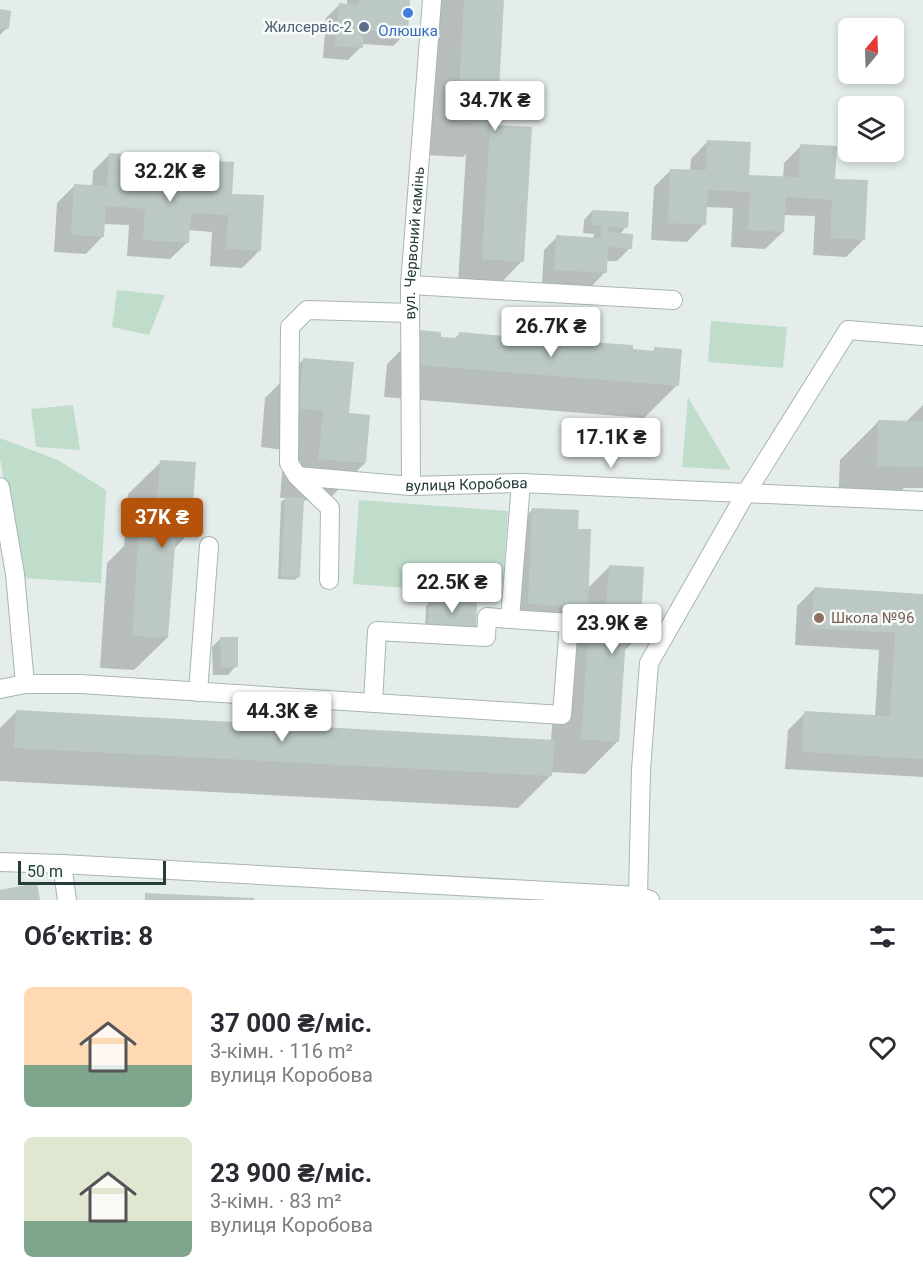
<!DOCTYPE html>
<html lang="uk">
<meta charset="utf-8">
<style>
:root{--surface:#fff;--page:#f7f7f7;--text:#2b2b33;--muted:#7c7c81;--accent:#b45309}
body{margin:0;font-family:Roboto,sans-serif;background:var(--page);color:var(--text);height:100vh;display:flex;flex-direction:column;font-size:22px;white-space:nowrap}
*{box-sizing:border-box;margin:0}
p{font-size:20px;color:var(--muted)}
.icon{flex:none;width:33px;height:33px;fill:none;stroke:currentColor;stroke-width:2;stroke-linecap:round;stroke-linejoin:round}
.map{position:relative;height:900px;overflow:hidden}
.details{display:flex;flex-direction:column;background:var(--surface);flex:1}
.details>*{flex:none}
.needle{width:39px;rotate:19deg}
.buttons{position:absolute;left:838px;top:18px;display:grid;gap:12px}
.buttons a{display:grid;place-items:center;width:66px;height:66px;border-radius:9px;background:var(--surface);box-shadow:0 3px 9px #0003;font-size:30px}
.scale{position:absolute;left:18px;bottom:15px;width:148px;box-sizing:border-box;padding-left:6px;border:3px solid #253e3b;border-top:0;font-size:16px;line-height:21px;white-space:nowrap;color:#253e3b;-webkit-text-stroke:4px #f6faf8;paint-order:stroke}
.price{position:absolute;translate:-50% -51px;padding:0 14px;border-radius:6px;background:#fff;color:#222;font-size:20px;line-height:39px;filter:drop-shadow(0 2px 3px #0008)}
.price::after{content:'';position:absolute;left:50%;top:36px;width:18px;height:14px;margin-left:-9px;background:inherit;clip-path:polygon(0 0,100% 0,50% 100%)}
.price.current{background:var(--accent);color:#fff}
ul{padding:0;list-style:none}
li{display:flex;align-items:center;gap:18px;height:150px;padding:0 24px}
li span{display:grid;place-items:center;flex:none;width:168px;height:120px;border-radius:9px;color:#555}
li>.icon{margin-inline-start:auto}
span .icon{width:72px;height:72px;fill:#fffc;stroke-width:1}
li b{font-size:26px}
h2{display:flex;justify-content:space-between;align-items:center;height:72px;padding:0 24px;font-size:26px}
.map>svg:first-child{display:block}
</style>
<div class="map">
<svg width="923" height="900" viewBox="0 0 923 900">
<rect width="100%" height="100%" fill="#e5edeb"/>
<path fill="#c0ddcc" d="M117,290L165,295L149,335L112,327Z
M711,321L787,327L783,368L708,362Z
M688,397L731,470L682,467Z
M73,405L80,450L36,447L31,409Z
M0,438L58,460L106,490L101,583L22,578L0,459Z
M359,500L508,511L502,595L353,584Z"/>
<path fill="#0003" d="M347,0H409L406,33L393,46L362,44L361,47L348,60L323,58L326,18L339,5H347Z
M434,0H503L495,126L522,261L498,286L458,283L466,154L463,157L425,155Z
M0,11L7,28L0,35Z
M708,141L748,176L783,178L784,163L801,146L833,180L864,239L846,257L813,255L815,216L784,215L783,232L765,249L731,247L733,208L705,207L704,224L687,242L651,240L654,187L671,170L690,171L691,159Z
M110,154L143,190L179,192V179L197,161L231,195L260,250L242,268L210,266L212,232L188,230V242L170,259L127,256L129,225L104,224L103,236L86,254L54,252L57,203L74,186L92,187L93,171Z
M592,211L626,227L619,235L630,248L617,261H606L605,272L592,286L542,283L544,250L557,237L593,239L594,234L583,233L584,220Z
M419,332L439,338L454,339L460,334L502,343L522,344L527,339L585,348L589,343L651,352L655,349L677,385L644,418L384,397L387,364Z
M304,359L348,414L365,463L326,502L302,500L299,576L295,580L278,579L281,502L286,498H280L284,450L261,447L265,398Z
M923,405V488H904L885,506L838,504L840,460L879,421L906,422Z
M161,462L189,533L173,550L167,638L134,670L100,668L107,563L124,546L128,494Z
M532,510L576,530L587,589L609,567L638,637L623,652L618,741L585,774L551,772V775L518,808L0,781V728L17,711L551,741L556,669L573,652L575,617L511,621L515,527Z
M814,589L923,595V777L785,769L788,730L805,713L875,717L879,650L795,645L797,606Z
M430,602L470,632L425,630L426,606Z
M221,638L236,666L228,675H213L212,647Z"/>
<path fill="#bbc8c4" d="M359,0H410L408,34L364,30L363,48L335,46L339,3L358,5Z
M464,0H504L497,125L532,127L524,262L482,259L490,125L457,122Z
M0,9L11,11L9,29L0,28Z
M707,140L751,142L749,175L799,177L800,144L837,146L835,179L868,180L865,240L830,238L832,200L786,197L784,232L748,230L750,192L708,190L706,225L668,223L670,169L706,170Z
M109,153L146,155L144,188L194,191L196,160L234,162L232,194L264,195L261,251L226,249L228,215L191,213L189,243L143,240L145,209L106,206L104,237L71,235L74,184L107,186Z
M592,210L629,212L628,228L609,227L608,232L633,234L632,249L608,247L607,273L554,270L556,235L601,238L602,226L591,225Z
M419,330L441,332V337L458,338L459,332L504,336V341L526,343V337L565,341V344L588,346V342L633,345V349L654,351V347L682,349L679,386L416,365Z
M303,358L354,362L349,413L370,415L366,463L318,459L323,411L299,409Z
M878,420L923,421V467L877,466Z
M160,460L196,462L191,534L176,533L168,638L132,636L139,529L155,530Z
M285,497L304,498L300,577L281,576Z
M532,508L579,510L578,529H591L588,607L528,604Z
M609,565L644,567L640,638L626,637L619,742L581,739L588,635L604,636Z
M814,587L923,594V759L802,752L804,711L890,716L895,633L811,628Z
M429,600L477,602L476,629L428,627Z
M220,637H238V667H221Z
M16,710L555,740L552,776L14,748Z
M37,883L40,900H0V890Z
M145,893L254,898V900H145Z"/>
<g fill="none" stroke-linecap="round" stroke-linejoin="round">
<g stroke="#a8b5b3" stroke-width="20">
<g id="minor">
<path d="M410,285L673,300"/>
<path id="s1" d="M297,476L411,486L521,483L923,501"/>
<path id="s2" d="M411,486L410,285L432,0"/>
<path d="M0,487L15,574L25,684"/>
<path d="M329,580L330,508L297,476L289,463L290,327L307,310L410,313"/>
<path d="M0,689L25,684H80L562,715L569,623L510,619L521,483"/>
<path d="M198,692L209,546"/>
<path d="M373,703L377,631L486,637L487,617L510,619"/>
<path d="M0,862L62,864L638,896L650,900"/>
<path d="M62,864L67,900"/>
<path d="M638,896L641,770L649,663L746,493L848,330L923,336"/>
</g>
</g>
<use href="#minor" stroke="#fff" stroke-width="18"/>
</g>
<circle fill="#3f7fe0" stroke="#f6faf8" stroke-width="2" cx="408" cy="13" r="6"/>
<circle fill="#5c6f8a" stroke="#f6faf8" stroke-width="2" cx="364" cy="27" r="6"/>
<circle fill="#8d6e63" stroke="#f6faf8" stroke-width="2" cx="819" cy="618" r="6"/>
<g text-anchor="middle" stroke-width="5" stroke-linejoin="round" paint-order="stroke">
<g font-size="15" fill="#4e5e75" stroke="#f6faf8" text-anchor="end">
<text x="352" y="32">Жилсервіс-2</text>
</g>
<g font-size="15" fill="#366cbe" stroke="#f6faf8">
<text x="408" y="36">Олюшка</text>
</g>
<g font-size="15" fill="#253e3b" stroke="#f6faf8">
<text dy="5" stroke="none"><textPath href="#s2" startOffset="243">вул. Червоний камінь</textPath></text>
<text dy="5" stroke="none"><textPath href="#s1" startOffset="170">вулиця Коробова</textPath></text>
</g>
<g font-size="15" fill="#785e54" stroke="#f6faf8" text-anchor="start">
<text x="831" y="623">Школа №96</text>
</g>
</g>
</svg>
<div class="buttons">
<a><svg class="needle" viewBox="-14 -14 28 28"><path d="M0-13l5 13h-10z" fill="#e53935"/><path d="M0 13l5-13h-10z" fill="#7c7c81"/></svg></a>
<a><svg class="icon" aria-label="layers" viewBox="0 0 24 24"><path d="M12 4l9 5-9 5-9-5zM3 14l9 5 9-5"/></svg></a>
</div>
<div class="scale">50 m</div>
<b class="price" style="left:495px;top:132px">34.7K ₴</b>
<b class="price" style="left:170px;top:203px">32.2K ₴</b>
<b class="price" style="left:551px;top:358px">26.7K ₴</b>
<b class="price" style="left:611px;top:469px">17.1K ₴</b>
<b class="price current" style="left:162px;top:549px">37K ₴</b>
<b class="price" style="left:452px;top:614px">22.5K ₴</b>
<b class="price" style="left:612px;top:655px">23.9K ₴</b>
<b class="price" style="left:282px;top:743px">44.3K ₴</b>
</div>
<section class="details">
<h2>Об’єктів: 8<svg class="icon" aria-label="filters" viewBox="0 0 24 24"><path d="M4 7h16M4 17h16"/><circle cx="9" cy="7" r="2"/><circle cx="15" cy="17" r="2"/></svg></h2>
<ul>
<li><span style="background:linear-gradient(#ffd9b3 65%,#7fa58c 0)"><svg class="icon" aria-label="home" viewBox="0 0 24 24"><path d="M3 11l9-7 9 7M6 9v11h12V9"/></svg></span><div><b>37 000 ₴/міс.</b><p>3-кімн. · 116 m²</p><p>вулиця Коробова</p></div><svg class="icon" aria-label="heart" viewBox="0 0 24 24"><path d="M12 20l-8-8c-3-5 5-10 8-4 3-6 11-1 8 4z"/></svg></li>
<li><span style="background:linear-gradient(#dfe7d0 70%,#7fa58c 0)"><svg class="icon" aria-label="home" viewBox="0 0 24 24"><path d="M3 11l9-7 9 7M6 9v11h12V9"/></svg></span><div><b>23 900 ₴/міс.</b><p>3-кімн. · 83 m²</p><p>вулиця Коробова</p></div><svg class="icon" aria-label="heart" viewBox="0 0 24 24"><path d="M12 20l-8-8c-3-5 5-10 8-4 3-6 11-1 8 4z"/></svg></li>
</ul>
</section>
